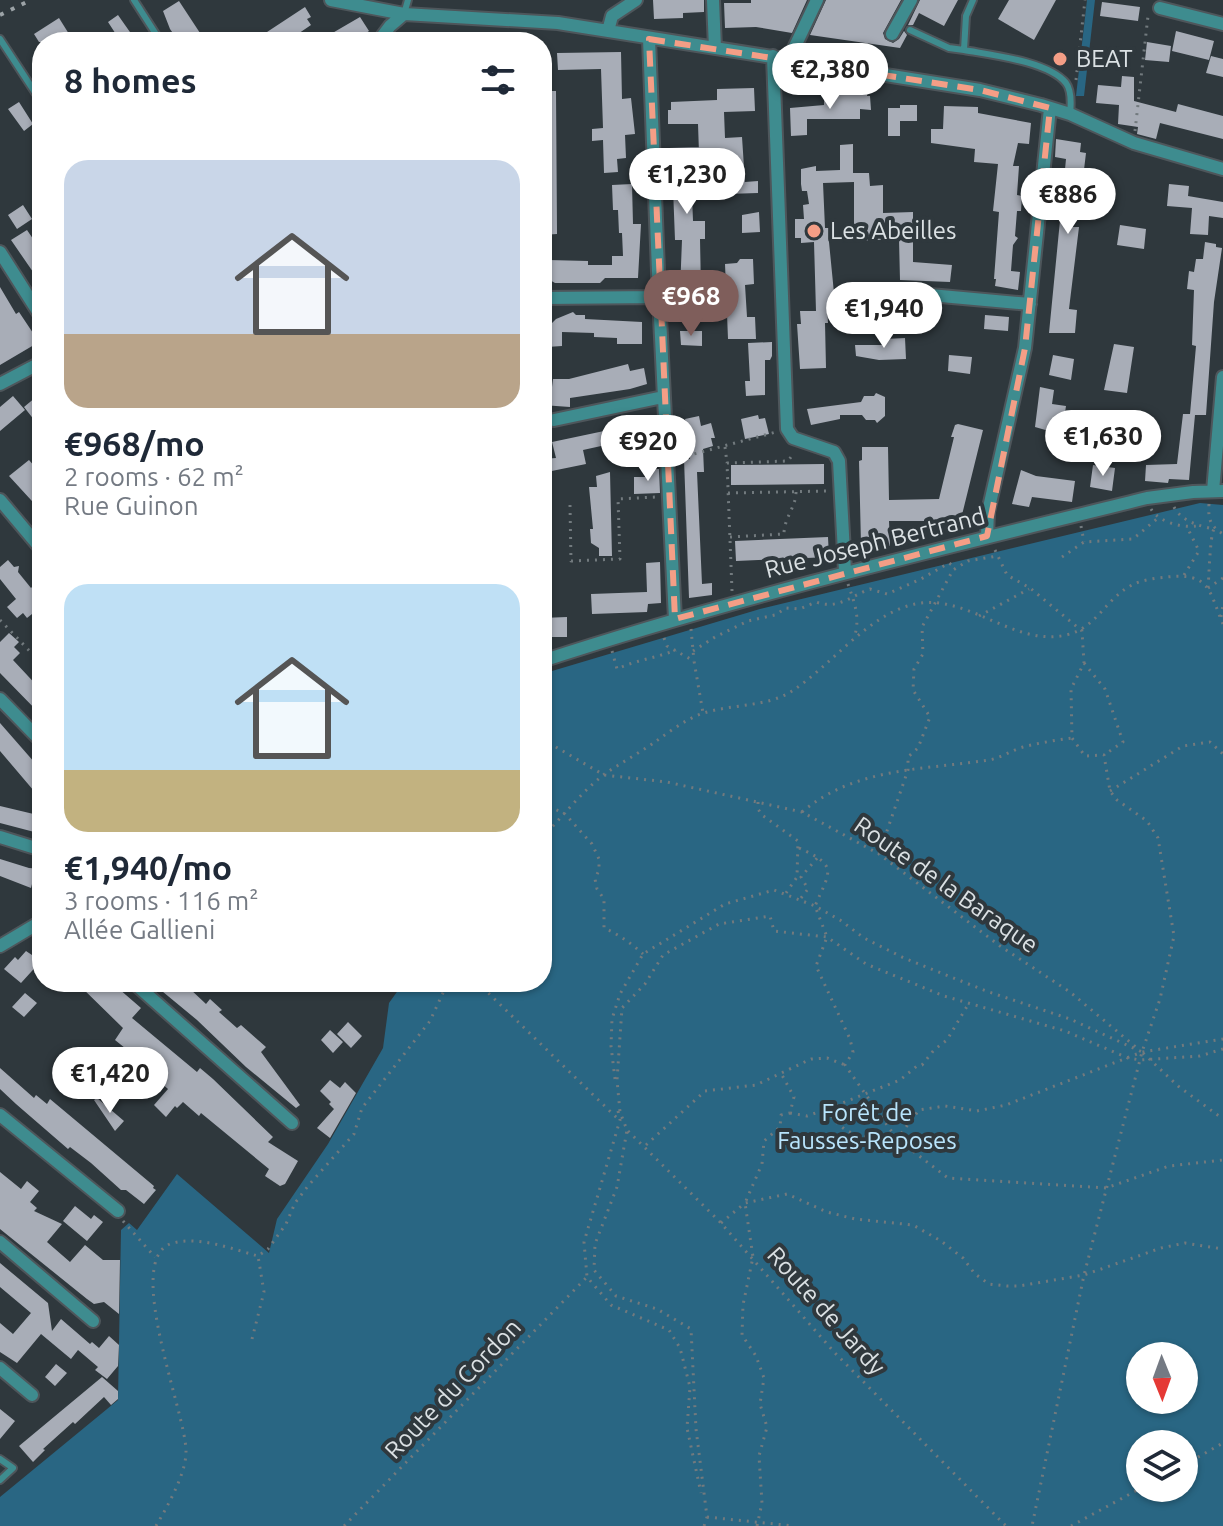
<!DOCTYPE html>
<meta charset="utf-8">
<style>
:root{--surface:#fff;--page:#f2f2f3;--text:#1f2937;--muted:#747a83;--accent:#7f5e5b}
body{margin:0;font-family:Ubuntu,sans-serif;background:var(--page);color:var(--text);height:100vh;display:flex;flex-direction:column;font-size:30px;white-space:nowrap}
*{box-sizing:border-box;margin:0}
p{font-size:26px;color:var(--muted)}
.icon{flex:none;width:44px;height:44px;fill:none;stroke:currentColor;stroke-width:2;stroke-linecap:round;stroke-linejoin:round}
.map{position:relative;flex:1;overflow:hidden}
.drawer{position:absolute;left:32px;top:32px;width:520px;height:960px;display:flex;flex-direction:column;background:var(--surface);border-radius:32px;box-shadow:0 2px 6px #0004}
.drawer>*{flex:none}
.needle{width:52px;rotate:179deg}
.controls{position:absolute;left:1126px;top:1342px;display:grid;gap:16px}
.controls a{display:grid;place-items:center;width:72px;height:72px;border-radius:50%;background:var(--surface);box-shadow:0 2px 6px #0004;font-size:40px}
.price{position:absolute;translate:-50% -68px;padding:0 18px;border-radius:28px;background:#fff;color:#222;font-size:26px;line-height:52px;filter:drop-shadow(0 2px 4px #0008)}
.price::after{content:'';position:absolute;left:50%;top:48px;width:24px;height:18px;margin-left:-12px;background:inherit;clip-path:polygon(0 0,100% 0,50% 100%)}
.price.on{background:var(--accent);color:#fff}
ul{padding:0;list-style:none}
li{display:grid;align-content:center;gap:16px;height:424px;padding:0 32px}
li span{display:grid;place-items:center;height:248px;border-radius:24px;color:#555}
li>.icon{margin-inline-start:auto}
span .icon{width:144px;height:144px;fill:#fffc;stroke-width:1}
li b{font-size:34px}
h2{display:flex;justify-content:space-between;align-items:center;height:96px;padding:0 32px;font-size:34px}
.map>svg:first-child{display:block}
</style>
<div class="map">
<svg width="1223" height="1526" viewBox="0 0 1223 1526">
<rect width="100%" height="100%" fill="#2f383d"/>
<path fill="#296683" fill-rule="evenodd" d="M1087,0H1095L1084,96H1076Z
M1200,503L1223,505V1526H0V1497L118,1400L121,1230L129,1223L137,1230L177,1174L269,1253L277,1219L328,1144L383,1048L389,1003L404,982H542V674L760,609ZM1184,1356V1400H1140V1356ZM1184,1444V1488H1140V1444Z"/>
<path fill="#a8adb7" d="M653,0H704V12L683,13V18L654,19Z
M751,0H807L792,33L756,27L725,28L724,3H751Z
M826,0H901L883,33L885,39L893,43L899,39L904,31L907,35L900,48L810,35Z
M920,0H958L944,26L919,13L913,25H908Z
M1009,0H1056L1034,40L998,19Z
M179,1L200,33L205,42H179L170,29L163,11Z
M1102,2L1140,7L1138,21L1100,16Z
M305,7L311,17L307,19L311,25L286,42H273L267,32Z
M118,15L125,25L137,42H121L108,22Z
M360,17L369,31L353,42H317Z
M59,18L74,42H39L34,34Z
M1176,31L1214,41L1209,60L1172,51Z
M1147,42L1171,46L1169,62L1145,60Z
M621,52L622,99L631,98L635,134L625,135L626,158L617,159L618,172L604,173L603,140L592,141V129L603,128L601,69L558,70L557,53Z
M1211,56L1223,59V77L1206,73Z
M1122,76L1134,77V101L1176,112L1178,104L1223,116V139L1160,123L1156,139L1137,134L1138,127L1118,124L1119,105L1096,103L1098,85L1121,87Z
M754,88L755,111L724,112L725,138L742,137L745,182L758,181V193L727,194L725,152L699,153L698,124H668V110H671V102L717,100V89Z
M542,91H556L557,234L542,235Z
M867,91V96H870L871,110L860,109V119H807V135L791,136L790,108L824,105V99L831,98V94Z
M19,102L33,124L24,131L8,109Z
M900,105H917V121H900V136H888V108H900Z
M944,106L978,107V113L1031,123L1029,144L1018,143L1013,166H1019L1017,195L1022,196L1021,211H1017L1015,236L1018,238L1013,245L1011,271L1020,272L1018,290L995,286L996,279H994L999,212L993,211L998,164L974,162L975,149L931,143V129H943Z
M1056,139L1081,143L1080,152L1086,153L1083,178L1091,179L1090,196L1076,195L1073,227H1079L1069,309L1077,310L1075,333H1049L1066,159L1055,157Z
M853,144V173H869L870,186L883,185V213L913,212V262L952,265L950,282L900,280L899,239L854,241V182L823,183L825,228H831L842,241L829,242L834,293H832V304H827L828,323H825L826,368L800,369L797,324H801L800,311H816L814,242L801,243V238H795V219H804L803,205L809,204L807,191H802L801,184V169L816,166V171L840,170V145Z
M699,147V161H695L696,195H692L693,221H705V239H700L701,290L680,291L682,240H675L672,162H670L669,148Z
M632,184L633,224H641L638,278H605L600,283H555L548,279V260L588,261V265H612V256H623L622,233H619L618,210H613L612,185Z
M1169,184L1189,186L1188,196L1223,202V218L1209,216L1208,235L1190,234L1192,208L1167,206Z
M23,205L32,219L17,229L8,215Z
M759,212L760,232L742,233V215Z
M1120,225L1146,229L1144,249L1117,245Z
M27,230L42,252V285L11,240Z
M1205,242L1216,244V247L1222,248L1214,302L1206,415H1195L1189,480L1169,479L1168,483L1145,481L1146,465L1177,464L1183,414H1190L1196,346L1192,345L1194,290L1187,289L1189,271L1194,272L1196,259H1203Z
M740,259H753L754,284L745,285L747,317H755L756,339H728L725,264L737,263Z
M0,287L16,314L19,312L39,342L0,365Z
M573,312L576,315H585V319L642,322V344H617V338L594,337V333L562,332V346L547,347V339H543V326H549L556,319Z
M985,315L1009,317L1008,331L984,329Z
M680,331H702V346L681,345Z
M905,338L906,359L879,360L856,356L855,345H886L885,339Z
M772,342V356L770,360H765V395L746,396L745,381H750L748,343Z
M1114,344L1134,347L1127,393L1104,390Z
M949,355L972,357L970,374L948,371Z
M1053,355L1074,359L1071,380L1049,375Z
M628,364L630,371L644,368L647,384L630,389L570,398V407L542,405V386L552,387L553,379H569Z
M1040,387L1054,390L1052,404L1066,406L1064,419L1058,424L1056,433L1035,427Z
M42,392V430L24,407Z
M876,393L885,397V416L877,423L875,420H866L862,415H840V419L811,425L807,409L861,402L864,396H874Z
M13,396L25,410L0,431V407Z
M758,415L759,419L765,418L769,434L745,439L741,419Z
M699,416L701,426L711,423L715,438H711L713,446L703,449L704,472H697L702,584L712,583V595L689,598L684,459H690L683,430L687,429L685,419Z
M641,419L642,422L648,421L651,435L583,450L586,464L542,473V459L556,458L552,442L623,427V423Z
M958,424L983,430L959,527L932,521H889L890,546L861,544L859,461L862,460V447H888L889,500L939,499L954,437H951L955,425Z
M29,460L42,475V512L9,476Z
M824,464V484L731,485V465Z
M1093,465L1115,468L1112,491L1090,487Z
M645,469H659L660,493L634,494V477H645Z
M1021,470L1036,476L1075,481L1072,502L1032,497L1029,507L1012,504Z
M610,472L612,556H599V548L591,543L590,529H593L589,487H597L596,476Z
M828,537L829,557L736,561L735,541Z
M8,560L14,567L19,566L18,572L31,588L35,584L42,592V626L32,614L27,618L23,613L17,618L7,607L16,599L0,579V567Z
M660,562L661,603L648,604L647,612L592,614L591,594L647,592L646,563Z
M567,617V637H542V618Z
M9,633L19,642L14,647L20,653L13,660L42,691V716L0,673V642Z
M0,723L42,771V783L34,791L0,751Z
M0,806L42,816V834L0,823Z
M0,859L29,868L42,869V886L32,884L31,888L0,876Z
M26,951L41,961L21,983L4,969L15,957L18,960Z
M76,982H111L141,1008L132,1018L197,1072L200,1068L213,1079L273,1137L268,1142L298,1161L285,1184L280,1186L265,1176L269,1169L201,1113L199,1116L183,1102L177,1108L175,1106L166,1117L154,1105L168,1089L153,1076L156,1073L115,1040L123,1028Z
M151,982H195L189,988L206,1004L210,999L222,1010L219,1012L237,1028L241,1025L266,1047L261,1052L300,1105L296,1108L246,1067L197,1020Z
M25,993L37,1003L24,1017L12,1007Z
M348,1022L362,1036L351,1048L337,1034Z
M330,1030L343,1042L333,1053L321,1040Z
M0,1068L34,1098L36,1095L47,1104L50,1099L154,1186L153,1188L156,1190L144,1204L126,1190H121L91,1163L70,1147L68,1149L16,1104L0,1089Z
M330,1080L340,1088L345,1082L356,1093L330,1138L317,1128L334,1109L329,1104L331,1102L320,1091Z
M97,1098L124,1121L115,1131L94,1100Z
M0,1172L21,1189L27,1181L39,1191L30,1202L37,1208L34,1211L62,1224L47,1242L70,1262L85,1245L103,1260H120L119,1314L104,1302L94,1304L87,1299L0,1229Z
M75,1206L91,1219L94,1215L103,1222L87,1241L63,1221Z
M0,1263L48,1303L52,1331L61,1319L90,1344L92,1342L99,1348L109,1336L119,1345L118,1366L107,1379L95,1370L98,1367L78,1350L71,1359L41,1334L17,1363L0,1352V1323L13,1334L31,1313L0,1287Z
M56,1364L67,1373L55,1386L45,1377Z
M102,1377L118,1391V1399L111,1405L104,1397L75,1424L73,1422L43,1449L45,1450L33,1462L19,1446Z
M0,1409L15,1421L0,1439Z"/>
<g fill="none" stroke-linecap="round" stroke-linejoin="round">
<g stroke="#4e565b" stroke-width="10">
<path id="lane" d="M134,0L161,42
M973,0L966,16L964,50C991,55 1048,61 1066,83C1072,91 1071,105 1070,114
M404,14L408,0
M910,30L949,48L964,50
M0,39L42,103
M0,1459L13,1468L0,1480"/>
</g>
<g stroke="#4e565b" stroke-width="16">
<path id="street" d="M331,0L404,14L558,23L980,90L1041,105L1070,114L1134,143L1223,169
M713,0L715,48
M1160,8L1223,24
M608,31L612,16L636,0
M892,34L911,0
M649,39L659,297L675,619
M378,42L390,26L404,14
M773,56L787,429L793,438L834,452L839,461L845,571
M789,59L817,0
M0,252L42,318
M930,295L1030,304
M542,298L659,297
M0,384L42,362
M554,420L663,397
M1213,491L1223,377
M0,500L42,550
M987,536L988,512L1025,348L1050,108
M542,661C741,596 944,548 1147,498L1193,492L1223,491
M0,699L42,742
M0,837L42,850
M0,946L42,921
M133,982L292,1123
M0,1115L118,1211
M0,1242L93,1321
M0,1368L32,1395"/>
</g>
<path stroke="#727a7e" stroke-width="3" stroke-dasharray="2 6" stroke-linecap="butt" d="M1076,80L1085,0
M1135,131L1148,16
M725,447L727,463
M679,458L776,432
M728,493L828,491
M1209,504C1208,519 1210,526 1223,534
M570,505L571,561L620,559L618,499L657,497
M1174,507C1181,521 1199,526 1214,529C1210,535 1209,577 1208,588
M1151,509C1159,522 1181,528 1197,526
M1081,526L1084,542
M730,537L784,534C784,518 796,507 796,492
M995,550L1007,575L1030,588L1082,631L1084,663L1071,689L1072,738L1085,756L1104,755L1110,791L1117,800L1147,821L1158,838L1174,936L1160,999L1142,1052L1084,1275L1032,1526
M1062,557L1084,542L1133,539L1158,518
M1184,575L1199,551L1187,527
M848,584C854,602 861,617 854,638
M1208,588L1223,578
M732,591L727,463L788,461L794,453
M979,616L1029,589
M1221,617L1223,605
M0,620L42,664
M691,629L694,661
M664,638L667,646L694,661L703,713
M612,651L617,669C636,660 656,658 676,650
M693,651L715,637L748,621L775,615L786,608L800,609L816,602C838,610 851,596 870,589L887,594L921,579L949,563L956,568
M1084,663L1105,689L1123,742L1104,755
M542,739L604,775L667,782L802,812L879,854L1000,946L1070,992L1137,1048
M1110,791L1183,746L1210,742L1223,754
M758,802V809L762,815L798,841L797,877L786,893
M542,803L565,814L592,844L599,859V870L595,879L597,889L604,899V928C618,934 631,943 643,954
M802,812C855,767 924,770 989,760C1001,758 1012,750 1023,747C1039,743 1056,740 1072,738
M542,838C562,817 583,790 606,773C621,763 637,754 652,744C668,733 685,719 704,713C732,704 768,707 792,691C831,666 868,614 915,604C968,593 1013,647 1066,635C1097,628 1106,598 1132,585C1141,580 1156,578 1167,577C1211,572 1209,592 1223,624
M799,848C839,866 830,871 815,906L827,937L816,966L850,1039L853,1052L845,1065L897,1139L948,1178L1106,1188L1169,1166L1223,1160
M879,854L908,770V757L918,748L930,717L913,690L914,669L923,654L922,627L953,570L968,561L997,556
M801,898L808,889L801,877L818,857
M477,982L618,1119
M1143,1053L1178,1086L1223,1119
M615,1079L611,1046L612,1019L620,994L643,954L725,904L774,890L815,906L840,920L864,938L904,958L986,991L1070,1019L1142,1052
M827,1109C845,1140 866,1137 897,1139L919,1110L945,1106L977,1111L1006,1105L1142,1052L1223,1039
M618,1111L620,1120L584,1242L587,1277L611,1305L669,1330L680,1348L690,1387L687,1428L701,1493
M790,1113L807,1116L827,1109L900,1080L917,1066L922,1065L934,1050L947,1040L969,1003
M628,1131L721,1223L835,1353L1006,1526
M646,1145L705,1091L756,1085L811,1059L827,1058L845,1065
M123,1221L155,1257
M721,1223L745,1203L787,1194L827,1212L855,1219L913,1225L941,1241L963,1258L975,1274L989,1284L1007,1286H1019L1084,1275L1161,1248L1185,1243L1223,1249
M252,1339L264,1292L258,1256
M1184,1465L1223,1443
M707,1517L794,1526
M156,1526C167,1507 186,1474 186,1452C187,1415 121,1256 173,1243C200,1236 232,1249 258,1256L268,1249L286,1224L295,1203L308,1186L354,1134L362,1108L430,1021L448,982
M344,1526L587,1277
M704,1526L707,1517L696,1429L691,1329L657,1309L616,1296L594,1270L595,1244L617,1187L627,1130L620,1112L617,1080L622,1008L645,984L663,955L719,924L770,916L774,931L827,937L866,964L944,996L1065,1031L1128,1058L1140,1060L1200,1056L1223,1049
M757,1526L762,1503L759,1456L767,1427L760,1404L764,1378L756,1356L742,1335L743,1305L753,1257L745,1203L762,1164L764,1141L780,1127L781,1115L790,1113L794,1097L782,1075
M1071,1526L1141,1488"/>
<use href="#lane" stroke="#3e8c8f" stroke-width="6"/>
<use href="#street" stroke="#3e8c8f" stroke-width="12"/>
<path stroke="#9ca3a7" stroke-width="4" stroke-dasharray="4 8" stroke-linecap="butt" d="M0,15L31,0"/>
</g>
<path fill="none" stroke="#f49e86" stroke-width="6" stroke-dasharray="16 10" stroke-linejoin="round" d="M649,39L980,90L1050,108L1025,348L987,536L675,619Z"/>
<g fill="#f49e86" stroke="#2f383d" stroke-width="3">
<circle cx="1060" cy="59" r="8"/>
<circle cx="814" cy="231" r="8"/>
</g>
<g text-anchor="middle" stroke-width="8" stroke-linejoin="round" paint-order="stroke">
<g font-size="24" fill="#dbe1e4" stroke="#2f383d" text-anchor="start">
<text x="1076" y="67">BEAT</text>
<text x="830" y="239">Les Abeilles</text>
</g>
<g font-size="24" fill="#dbe1e4" stroke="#2f383d">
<text transform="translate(875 543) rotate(-14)" y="8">Rue Joseph Bertrand</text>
<text transform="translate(946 885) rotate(35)" y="8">Route de la Baraque</text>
<text transform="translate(826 1311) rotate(48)" y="8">Route de Jardy</text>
<text transform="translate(453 1389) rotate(-46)" y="8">Route du Cordon</text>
</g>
<g font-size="24" fill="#b8e4fc" stroke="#2f383d">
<text x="867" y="1121">Forêt de<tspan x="867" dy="28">Fausses-Reposes</tspan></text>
</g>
</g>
</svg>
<div class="controls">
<a><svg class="needle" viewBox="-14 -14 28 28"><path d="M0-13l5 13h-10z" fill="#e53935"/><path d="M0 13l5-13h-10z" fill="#747a83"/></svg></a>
<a><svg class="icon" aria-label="layers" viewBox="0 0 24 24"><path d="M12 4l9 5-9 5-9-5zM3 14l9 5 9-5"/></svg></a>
</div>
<b class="price" style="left:830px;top:111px">€2,380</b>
<b class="price" style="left:687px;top:216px">€1,230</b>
<b class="price" style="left:1068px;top:236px">€886</b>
<b class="price on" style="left:691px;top:338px">€968</b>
<b class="price" style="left:884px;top:350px">€1,940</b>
<b class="price" style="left:1103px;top:478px">€1,630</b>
<b class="price" style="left:648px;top:483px">€920</b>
<b class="price" style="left:110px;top:1115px">€1,420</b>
<section class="drawer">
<h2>8 homes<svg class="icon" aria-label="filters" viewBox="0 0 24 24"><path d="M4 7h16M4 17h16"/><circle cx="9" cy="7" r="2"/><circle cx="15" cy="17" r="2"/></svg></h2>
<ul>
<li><span style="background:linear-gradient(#c9d6e8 70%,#b9a48a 0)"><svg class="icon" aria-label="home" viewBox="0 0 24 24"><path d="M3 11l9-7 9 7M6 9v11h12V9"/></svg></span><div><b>€968/mo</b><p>2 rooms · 62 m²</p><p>Rue Guinon</p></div></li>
<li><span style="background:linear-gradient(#bfe0f5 75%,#c2b280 0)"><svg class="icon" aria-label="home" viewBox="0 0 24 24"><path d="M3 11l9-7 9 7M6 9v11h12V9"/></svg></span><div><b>€1,940/mo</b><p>3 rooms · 116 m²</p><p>Allée Gallieni</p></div></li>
</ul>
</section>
</div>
